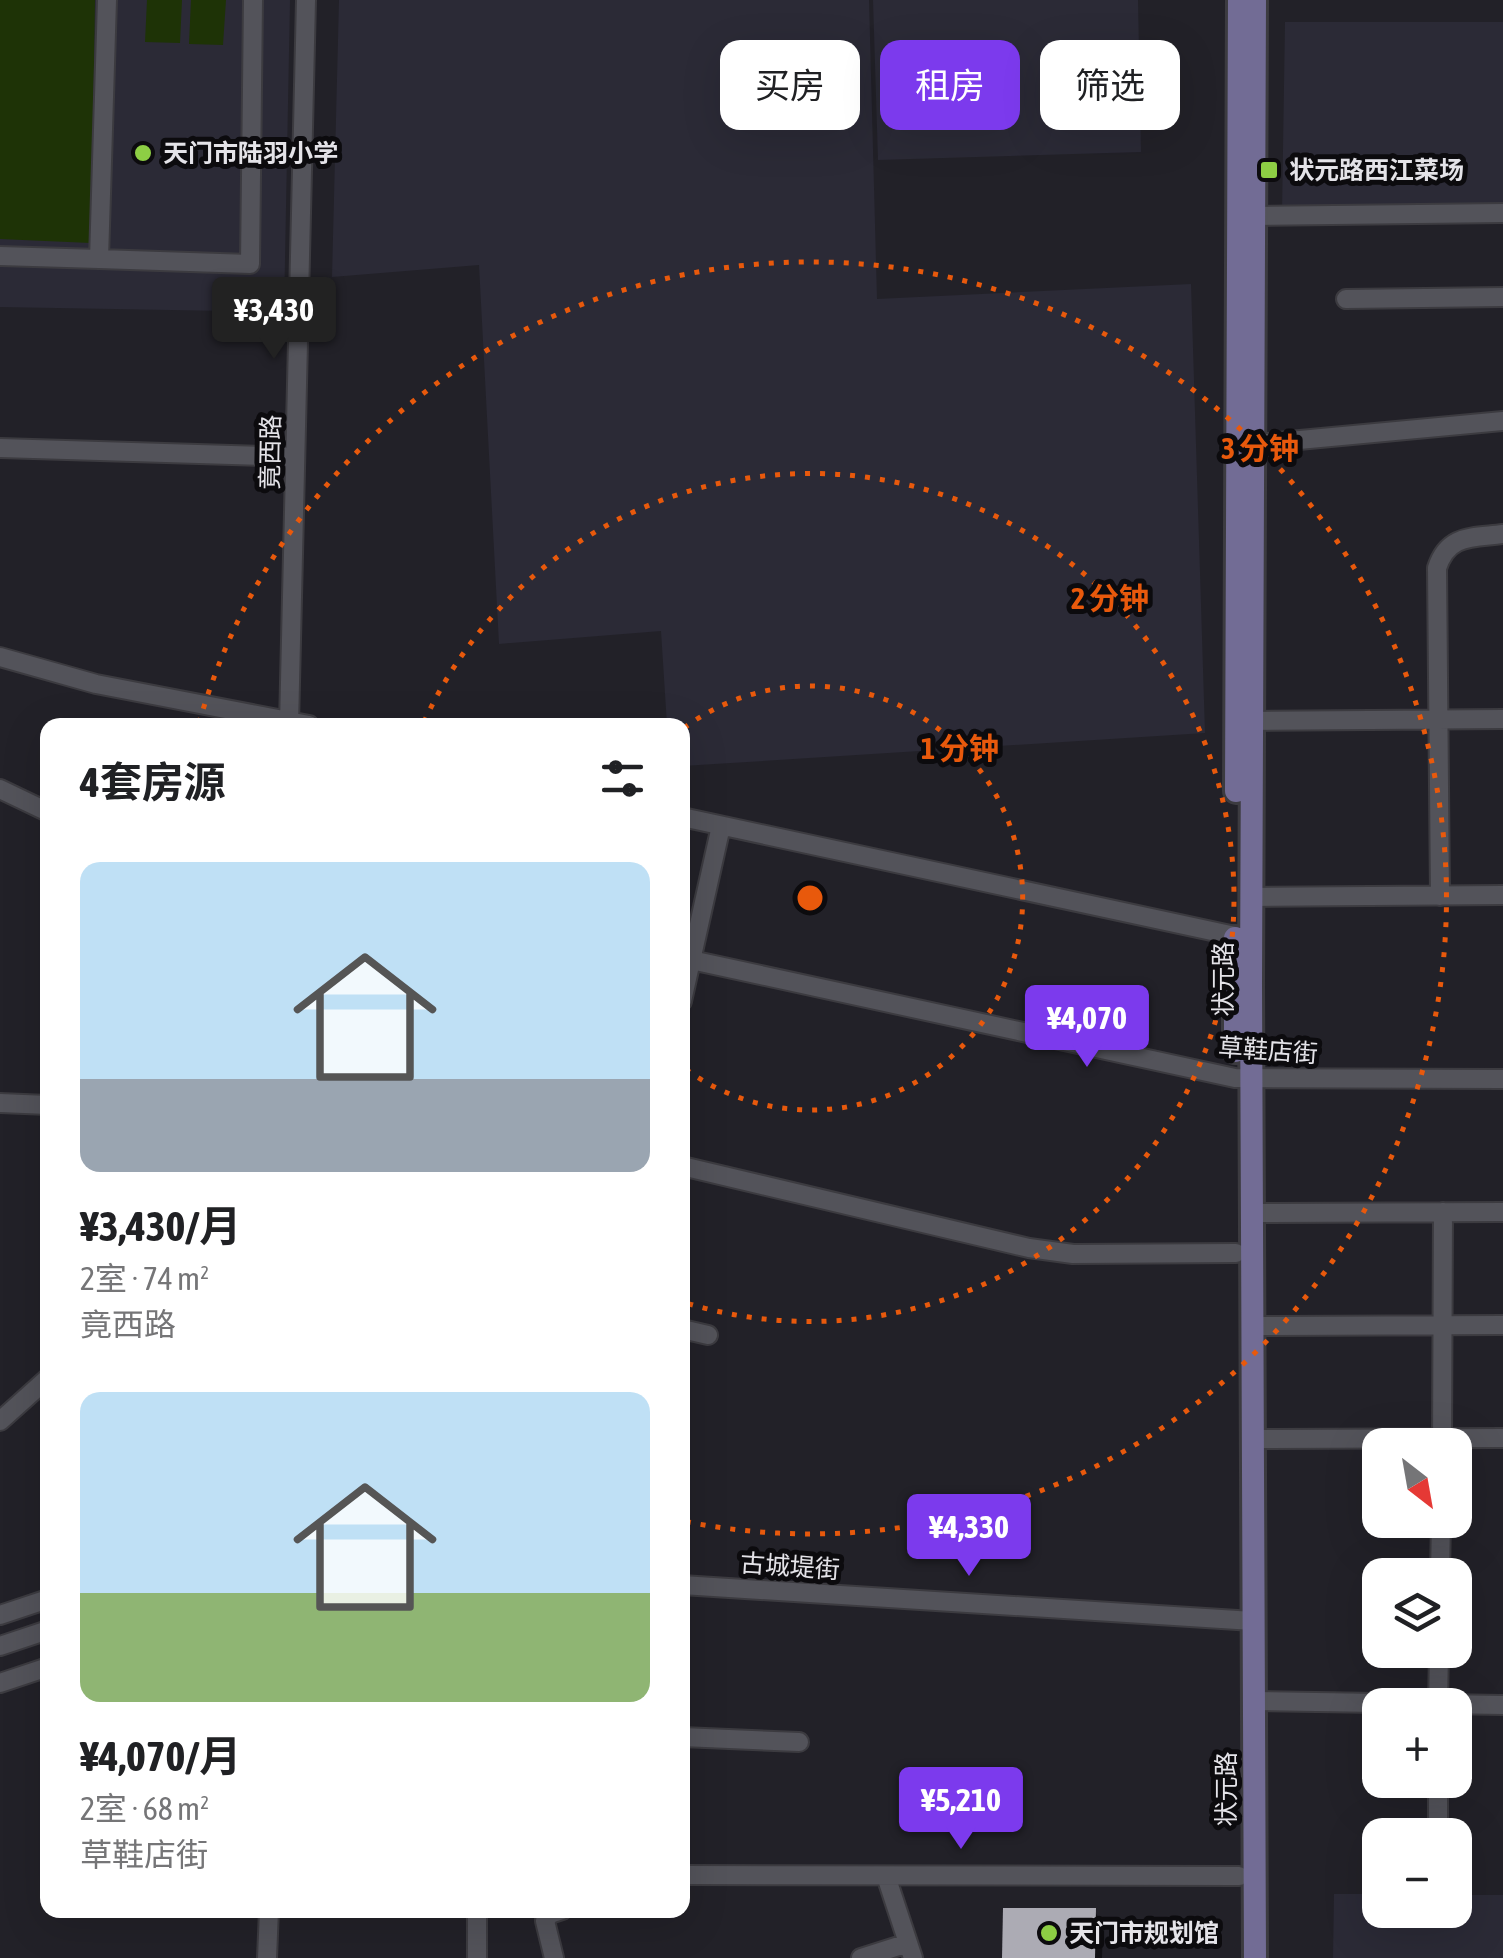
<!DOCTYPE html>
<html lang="zh">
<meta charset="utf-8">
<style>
:root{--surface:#fff;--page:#f6f6f6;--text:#202124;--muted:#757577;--accent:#7c3aed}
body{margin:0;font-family:"Asap Condensed","Noto Sans SC",sans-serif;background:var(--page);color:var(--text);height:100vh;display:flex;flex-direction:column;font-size:38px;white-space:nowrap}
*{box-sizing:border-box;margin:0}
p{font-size:32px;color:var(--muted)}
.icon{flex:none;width:55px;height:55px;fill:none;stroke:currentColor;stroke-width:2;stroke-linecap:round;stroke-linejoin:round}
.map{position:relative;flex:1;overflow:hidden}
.panel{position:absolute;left:40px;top:718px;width:650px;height:1200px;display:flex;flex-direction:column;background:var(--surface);border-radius:20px;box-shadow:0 10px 40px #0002}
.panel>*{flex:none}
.banner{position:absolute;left:720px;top:40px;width:632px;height:90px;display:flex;gap:20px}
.needle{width:65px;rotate:149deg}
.fabs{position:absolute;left:1362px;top:1428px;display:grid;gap:20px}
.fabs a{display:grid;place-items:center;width:110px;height:110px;border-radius:20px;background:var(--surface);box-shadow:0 10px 40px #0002;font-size:50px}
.price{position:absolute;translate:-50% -85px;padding:0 22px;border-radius:10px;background:var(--accent);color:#fff;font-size:32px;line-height:65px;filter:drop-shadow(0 2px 5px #0008)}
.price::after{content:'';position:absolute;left:50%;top:60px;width:30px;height:22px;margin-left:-15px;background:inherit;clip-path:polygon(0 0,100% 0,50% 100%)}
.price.current{background:#222;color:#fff}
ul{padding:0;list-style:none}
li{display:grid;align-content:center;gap:20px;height:530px;padding:0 40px}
li span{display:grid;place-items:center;height:310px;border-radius:20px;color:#555}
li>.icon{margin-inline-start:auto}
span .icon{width:180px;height:180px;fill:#fffc;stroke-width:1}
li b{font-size:42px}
h2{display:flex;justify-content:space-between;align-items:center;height:120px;padding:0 40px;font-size:42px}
.tag{padding:0 35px;border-radius:20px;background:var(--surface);box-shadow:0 10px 40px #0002;font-size:35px;line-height:90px}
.tag.current{background:var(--accent);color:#fff}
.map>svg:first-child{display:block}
</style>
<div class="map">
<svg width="1503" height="1958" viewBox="0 0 1503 1958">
<rect width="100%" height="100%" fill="#222128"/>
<path fill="#2b2a36" d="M0,0H290L284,312L0,307Z
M339,0H869L877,299L1191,284L1205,733L683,766L682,725H667L661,631L499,644L479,265L332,277Z
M873,0H1138L1141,152L878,160Z
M1285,22H1503V211L1282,213Z
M1334,1894H1380V1910H1455V1895H1503V1958H1333Z"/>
<path fill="#1e3306" d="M0,0H95L91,243L0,239Z
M147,0H182L180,43L145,42Z
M191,0H226L223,45L189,44Z"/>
<path fill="#0007" d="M1094,1910L1103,1925L1102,1958H1005Z"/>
<path fill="#acabb4" d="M1003,1908H1096L1095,1958H1002Z"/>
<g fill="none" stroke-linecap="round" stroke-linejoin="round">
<g stroke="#3c3b40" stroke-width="22">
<path id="minor" d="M1254,216L1503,213
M0,256L99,259L107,0
M99,259L250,264L253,0
M1346,299L1503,297
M1245,445L1503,421
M0,448L295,457
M0,657L96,684L309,725
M1252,721L1503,719
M289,725L306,0
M0,789L48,812
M682,817L1235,936
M1440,896L1437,568C1448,534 1472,538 1503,534
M1251,897L1503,895
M682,958L1235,1078L1503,1079
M682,1001L721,826
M0,1103L48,1105
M682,1166L1029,1248L1073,1254L1236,1253
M1252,1213L1503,1212
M1252,1326L1503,1325
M682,1329L708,1335
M0,1421L48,1378
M1252,1439L1503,1438
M1442,1445L1443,1212
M1440,1575L1441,1520
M682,1585L1253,1621
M0,1615L48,1599
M0,1646L48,1630
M0,1683L48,1667
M1253,1701L1503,1705
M1438,1705L1439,1650
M682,1737L799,1742
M1438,1780V1835
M682,1875L1239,1876
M886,1876L913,1958
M477,1910V1958
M267,1958L269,1910
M554,1958L545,1921L550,1914L562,1910
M861,1958L908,1943"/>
</g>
<g stroke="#3c3b40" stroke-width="28">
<path id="major" d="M1236,791L1239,0
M1235,938V1051
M1255,1958L1251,984L1255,0"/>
</g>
<use href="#minor" stroke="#53535a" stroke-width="18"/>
<use href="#major" stroke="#726c95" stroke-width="22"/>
</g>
<g fill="none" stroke="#e8590c" stroke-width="5" stroke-dasharray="5 10">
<path d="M684 728A212 212 0 1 1 684 1068"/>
<path d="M424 722A424 424 0 1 1 683 1302"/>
<path d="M199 723A636 636 0 1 1 683 1521"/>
</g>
<g fill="#8dce44" stroke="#0c0b0e" stroke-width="4">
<circle cx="143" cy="153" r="10"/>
<rect x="1259" y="160" width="20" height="20" rx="5"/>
<circle cx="1049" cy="1933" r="10"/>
</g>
<g text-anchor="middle" stroke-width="10" stroke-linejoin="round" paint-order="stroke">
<g font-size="25" font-weight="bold" fill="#e4e3e8" stroke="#0c0b0e" text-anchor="start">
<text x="163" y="162">天门市陆羽小学</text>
<text x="1289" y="179">状元路西江菜场</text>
<text x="1069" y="1942">天门市规划馆</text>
</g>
<g font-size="25" fill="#e4e3e8" stroke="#0c0b0e">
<text transform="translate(270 452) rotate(-89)" y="9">竟西路</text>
<text transform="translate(1223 979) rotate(-90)" y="9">状元路</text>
<text transform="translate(1268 1050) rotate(4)" y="9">草鞋店街</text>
<text transform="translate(790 1566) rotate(4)" y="9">古城堤街</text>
<text transform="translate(1226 1789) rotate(-90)" y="9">状元路</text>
</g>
</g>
<circle cx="810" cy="898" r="15" fill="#e8590c" stroke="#0c0b0e" stroke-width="5"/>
<g font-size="30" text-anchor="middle" font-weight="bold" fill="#e8590c" stroke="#0c0b0e" stroke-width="10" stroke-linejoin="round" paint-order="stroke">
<text x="1260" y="459">3 分钟</text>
<text x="1110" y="609">2 分钟</text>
<text x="960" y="759">1 分钟</text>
</g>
</svg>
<div class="fabs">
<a><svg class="needle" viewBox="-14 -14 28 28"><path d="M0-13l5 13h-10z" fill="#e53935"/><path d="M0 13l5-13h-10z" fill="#757577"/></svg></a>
<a><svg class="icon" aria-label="layers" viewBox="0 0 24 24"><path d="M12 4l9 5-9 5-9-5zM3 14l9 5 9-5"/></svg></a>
<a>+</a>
<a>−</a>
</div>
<b class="price current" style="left:274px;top:362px">¥3,430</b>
<b class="price" style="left:1087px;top:1070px">¥4,070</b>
<b class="price" style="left:969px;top:1579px">¥4,330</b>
<b class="price" style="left:961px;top:1852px">¥5,210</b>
<div class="banner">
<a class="tag">买房</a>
<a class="tag current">租房</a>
<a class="tag">筛选</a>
</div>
<section class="panel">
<h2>4套房源<svg class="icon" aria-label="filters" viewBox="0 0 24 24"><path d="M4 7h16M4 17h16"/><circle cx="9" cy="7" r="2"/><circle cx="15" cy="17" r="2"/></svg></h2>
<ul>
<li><span style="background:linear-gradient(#bfe0f5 70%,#9aa5b1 0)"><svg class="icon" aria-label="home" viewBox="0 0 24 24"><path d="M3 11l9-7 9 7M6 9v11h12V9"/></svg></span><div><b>¥3,430/月</b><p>2室 · 74 m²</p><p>竟西路</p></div></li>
<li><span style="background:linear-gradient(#bfe0f5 65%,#8fb573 0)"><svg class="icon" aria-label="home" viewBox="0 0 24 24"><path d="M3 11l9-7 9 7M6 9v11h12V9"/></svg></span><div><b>¥4,070/月</b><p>2室 · 68 m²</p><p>草鞋店街</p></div></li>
</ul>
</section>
</div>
